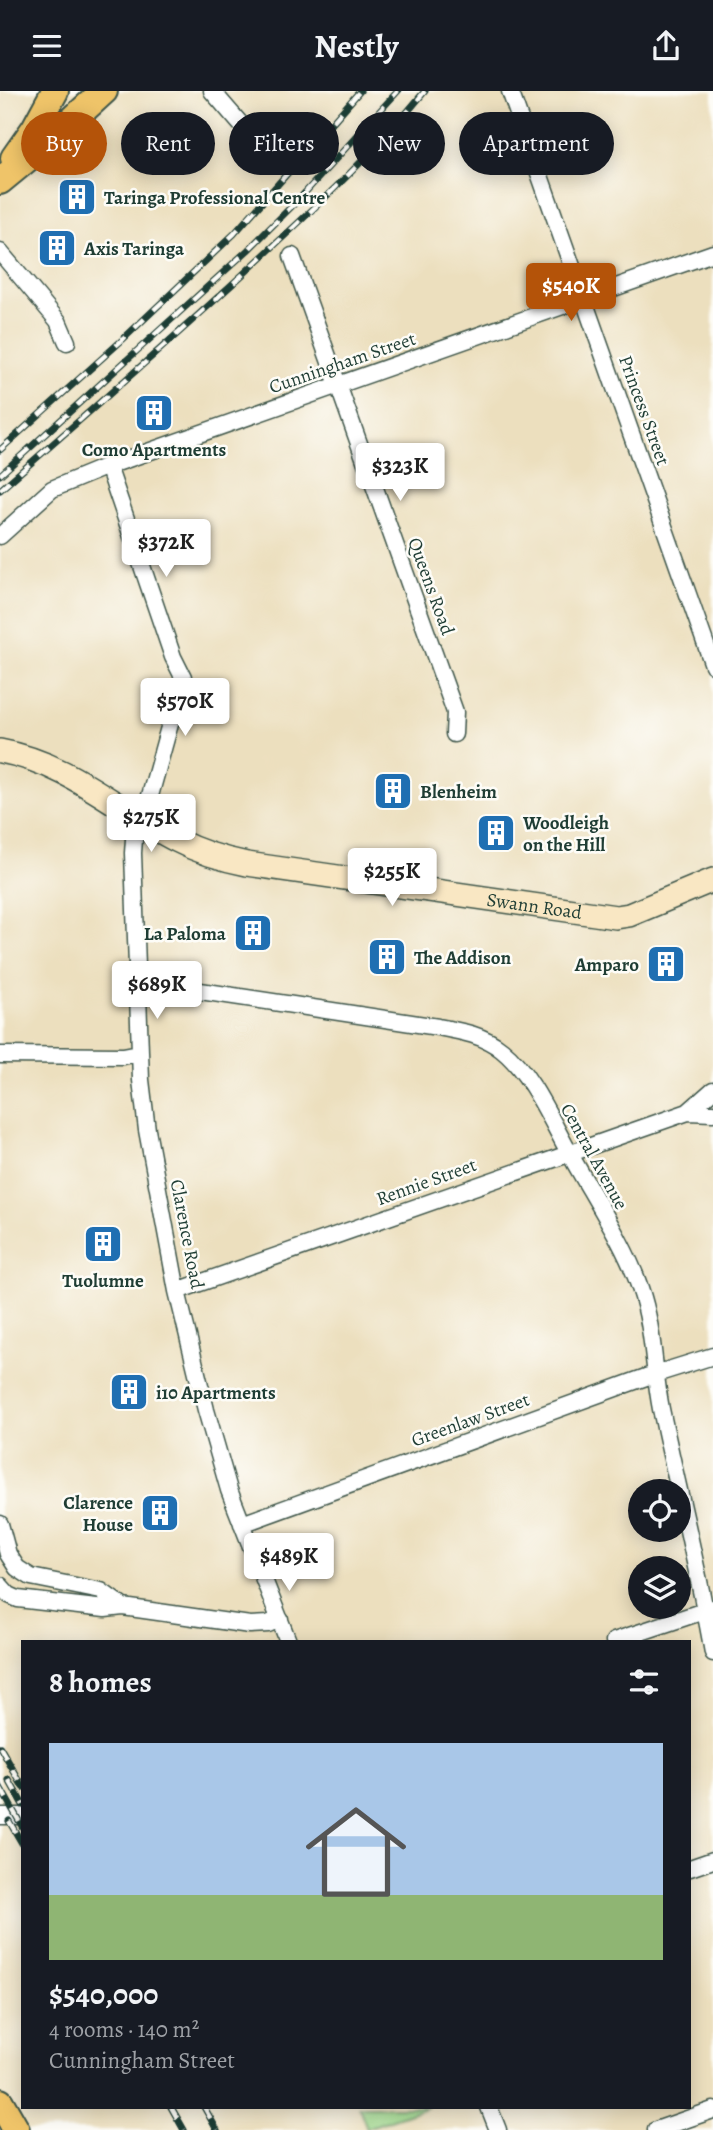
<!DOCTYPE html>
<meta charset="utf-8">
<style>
:root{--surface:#171b24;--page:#242831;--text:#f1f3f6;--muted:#9ea1a6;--line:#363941;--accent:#b45309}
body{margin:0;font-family:Alegreya,serif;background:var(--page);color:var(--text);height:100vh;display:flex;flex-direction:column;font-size:26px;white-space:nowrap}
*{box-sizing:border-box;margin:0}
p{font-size:23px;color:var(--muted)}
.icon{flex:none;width:38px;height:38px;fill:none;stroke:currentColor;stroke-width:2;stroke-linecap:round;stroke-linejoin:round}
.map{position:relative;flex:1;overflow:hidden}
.side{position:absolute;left:21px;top:1549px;width:670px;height:469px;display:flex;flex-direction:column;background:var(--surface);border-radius:0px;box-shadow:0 4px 18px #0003}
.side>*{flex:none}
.top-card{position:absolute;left:21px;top:21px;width:672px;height:63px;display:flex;gap:14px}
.controls{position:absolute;left:628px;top:1388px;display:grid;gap:14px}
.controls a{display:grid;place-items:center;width:63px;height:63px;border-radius:50%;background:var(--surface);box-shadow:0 4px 18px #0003;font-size:35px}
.price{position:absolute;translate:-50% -60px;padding:0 16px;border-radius:7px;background:#fff;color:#222;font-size:23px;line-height:46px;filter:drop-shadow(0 2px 4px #0008)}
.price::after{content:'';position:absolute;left:50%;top:42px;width:21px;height:16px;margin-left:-10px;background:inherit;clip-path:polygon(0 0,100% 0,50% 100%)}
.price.active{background:var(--accent);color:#fff}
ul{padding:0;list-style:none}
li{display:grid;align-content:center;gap:14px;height:371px;padding:0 28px}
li+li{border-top:2px solid var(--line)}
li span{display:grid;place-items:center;height:217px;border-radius:0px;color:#555}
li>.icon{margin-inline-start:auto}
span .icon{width:126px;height:126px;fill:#fffc;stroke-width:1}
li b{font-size:30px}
h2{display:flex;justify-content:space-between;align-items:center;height:84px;padding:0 28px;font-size:30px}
.chip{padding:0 24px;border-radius:32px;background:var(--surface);box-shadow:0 4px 18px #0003;font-size:24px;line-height:63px}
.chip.active{background:var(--accent);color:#fff}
header{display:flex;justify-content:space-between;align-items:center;height:91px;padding:0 28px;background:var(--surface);font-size:32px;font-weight:700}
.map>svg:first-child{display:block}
</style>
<header><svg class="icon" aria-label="menu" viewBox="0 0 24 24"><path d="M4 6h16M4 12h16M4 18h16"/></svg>Nestly<svg class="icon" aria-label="share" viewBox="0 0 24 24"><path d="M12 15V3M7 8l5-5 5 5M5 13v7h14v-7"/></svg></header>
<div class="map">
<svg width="713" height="2039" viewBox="0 0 713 2039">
<rect width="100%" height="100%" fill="#fdfcf7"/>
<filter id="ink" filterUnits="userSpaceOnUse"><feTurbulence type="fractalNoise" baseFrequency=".0143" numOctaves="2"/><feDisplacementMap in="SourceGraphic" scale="14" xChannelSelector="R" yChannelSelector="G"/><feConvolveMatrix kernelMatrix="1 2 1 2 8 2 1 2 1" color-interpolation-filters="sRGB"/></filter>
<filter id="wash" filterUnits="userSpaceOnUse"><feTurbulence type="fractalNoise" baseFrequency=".00686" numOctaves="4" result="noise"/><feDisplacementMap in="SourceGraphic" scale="28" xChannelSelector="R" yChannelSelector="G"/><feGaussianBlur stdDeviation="1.57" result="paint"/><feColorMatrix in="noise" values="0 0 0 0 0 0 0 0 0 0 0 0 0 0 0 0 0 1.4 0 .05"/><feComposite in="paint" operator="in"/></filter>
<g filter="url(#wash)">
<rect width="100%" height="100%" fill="#ecdfbe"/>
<path fill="#9fd88b" stroke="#5f8a60" stroke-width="2" d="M359,2016H428L367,2037Z"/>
</g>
<g filter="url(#ink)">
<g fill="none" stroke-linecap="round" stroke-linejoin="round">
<g stroke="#3e5549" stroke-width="19">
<path id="minor" d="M212,0L264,60
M510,0L713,574
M0,161L58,230L67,251
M292,165L455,621L454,643
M108,375L173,566L183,586L148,712L134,748L133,762L141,989L147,1039L177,1200L206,1319L229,1399L288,1550
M0,445L52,398L108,375L713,162
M139,898H187L438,936C460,940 484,944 502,959C532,983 552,1032 571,1065C593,1105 626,1155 640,1197C654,1237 653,1277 661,1318C678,1399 699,1480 713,1562
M0,964L123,965L139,962
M688,1021L713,1022
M177,1200L688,1021L713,999
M0,1433L8,1463L17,1477L31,1486L101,1500L123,1516
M242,1433L646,1286L713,1265
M0,1494L9,1504L18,1508L105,1518L123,1516L250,1534L268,1533L280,1528
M614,1550L713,1517
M0,1725H23
M690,1777L713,1769
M489,2016L498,2039
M656,2039L713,2019"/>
</g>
<g stroke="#3e5549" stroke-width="26">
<g id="secondary">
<path id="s1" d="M0,660C69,672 116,718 176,749C199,761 222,768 247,773L616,826L629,824L713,789"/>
</g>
</g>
<g stroke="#3e5549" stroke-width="30">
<path id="primary" d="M0,2011L16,2039"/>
</g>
<g stroke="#3e5549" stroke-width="30">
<path id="trunk" d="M14,67L35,37L55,0
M0,90L56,44L104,0"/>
</g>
<use href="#minor" stroke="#fff" stroke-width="16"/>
<use href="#secondary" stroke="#f9e7c3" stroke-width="23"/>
<use href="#primary" stroke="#efc469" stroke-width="26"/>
<use href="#trunk" stroke="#efc469" stroke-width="26"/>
<g stroke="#1f3d34" stroke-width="7">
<path id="rail" d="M0,359L120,251L234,143L360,0
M0,384L248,159L300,107L398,0
M0,399C89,321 179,243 265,163C321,111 377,59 425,0
M0,1656L23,1696
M9,1689L23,1714
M0,1696L23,1737
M9,1730L23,1754
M171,2016L184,2039
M204,2016L217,2039"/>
</g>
<use href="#rail" stroke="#fdfcf7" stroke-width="4.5" stroke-dasharray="13" stroke-linecap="butt"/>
</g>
</g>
<defs>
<g id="building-square" transform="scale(2.0125)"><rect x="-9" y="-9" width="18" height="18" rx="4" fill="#1f6fb2" stroke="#fdfcf7"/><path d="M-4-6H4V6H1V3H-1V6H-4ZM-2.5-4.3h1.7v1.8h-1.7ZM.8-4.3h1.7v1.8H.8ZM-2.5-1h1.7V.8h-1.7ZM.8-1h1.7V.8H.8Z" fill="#fff"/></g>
</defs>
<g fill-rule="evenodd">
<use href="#building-square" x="77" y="106"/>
<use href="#building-square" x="57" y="157"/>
<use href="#building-square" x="154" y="322"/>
<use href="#building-square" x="393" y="700"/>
<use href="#building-square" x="496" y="742"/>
<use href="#building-square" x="253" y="842"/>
<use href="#building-square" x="387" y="866"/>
<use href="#building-square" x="666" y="873"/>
<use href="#building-square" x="103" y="1153"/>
<use href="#building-square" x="129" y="1301"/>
<use href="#building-square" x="160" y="1422"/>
</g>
<g text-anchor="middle" stroke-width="5" stroke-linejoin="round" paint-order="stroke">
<g font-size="19" font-weight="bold" fill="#1f3d34" stroke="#fdfcf7" text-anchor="start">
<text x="104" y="113">Taringa Professional Centre</text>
<text x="84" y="164">Axis Taringa</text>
<text x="154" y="365" text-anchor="middle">Como Apartments</text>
<text x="420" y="707">Blenheim</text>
<text x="523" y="738">Woodleigh<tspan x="523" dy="22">on the Hill</tspan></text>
<text x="226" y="849" text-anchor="end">La Paloma</text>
<text x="414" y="873">The Addison</text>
<text x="639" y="880" text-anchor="end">Amparo</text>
<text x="103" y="1196" text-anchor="middle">Tuolumne</text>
<text x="156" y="1308">i10 Apartments</text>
<text x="133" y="1418" text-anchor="end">Clarence<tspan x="133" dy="22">House</tspan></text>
</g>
<g font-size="19" fill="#1f3d34" stroke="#fdfcf7">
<text transform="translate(342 271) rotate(-19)" y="7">Cunningham Street</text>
<text transform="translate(645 319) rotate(70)" y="7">Princess Street</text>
<text transform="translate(432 495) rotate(70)" y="7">Queens Road</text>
<text dy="7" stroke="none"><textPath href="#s1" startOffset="564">Swann Road</textPath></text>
<text transform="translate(595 1065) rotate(61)" y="7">Central Avenue</text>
<text transform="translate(426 1090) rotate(-20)" y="7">Rennie Street</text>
<text transform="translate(188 1143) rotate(79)" y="7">Clarence Road</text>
<text transform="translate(470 1328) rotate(-20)" y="7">Greenlaw Street</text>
</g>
</g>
</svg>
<div class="controls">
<a><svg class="icon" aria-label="locate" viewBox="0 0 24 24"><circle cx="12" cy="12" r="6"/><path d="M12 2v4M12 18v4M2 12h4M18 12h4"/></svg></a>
<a><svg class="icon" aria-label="layers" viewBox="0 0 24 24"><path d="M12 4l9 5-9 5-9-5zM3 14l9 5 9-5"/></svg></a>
</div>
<b class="price active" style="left:571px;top:232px">$540K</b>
<b class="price" style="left:400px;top:412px">$323K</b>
<b class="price" style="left:166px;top:488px">$372K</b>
<b class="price" style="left:185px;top:647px">$570K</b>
<b class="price" style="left:151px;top:763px">$275K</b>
<b class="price" style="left:392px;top:817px">$255K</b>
<b class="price" style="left:157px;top:930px">$689K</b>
<b class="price" style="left:289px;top:1502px">$489K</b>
<div class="top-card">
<a class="chip active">Buy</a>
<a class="chip">Rent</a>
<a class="chip">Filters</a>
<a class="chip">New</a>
<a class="chip">Apartment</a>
</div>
<section class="side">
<h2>8 homes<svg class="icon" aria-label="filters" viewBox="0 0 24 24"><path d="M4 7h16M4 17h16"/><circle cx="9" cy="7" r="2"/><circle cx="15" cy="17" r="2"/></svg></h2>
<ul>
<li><span style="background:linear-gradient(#a9c7e8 70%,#8fb573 0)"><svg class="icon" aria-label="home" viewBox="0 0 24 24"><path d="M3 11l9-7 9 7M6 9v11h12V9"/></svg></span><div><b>$540,000</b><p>4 rooms · 140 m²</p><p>Cunningham Street</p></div></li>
</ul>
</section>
</div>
